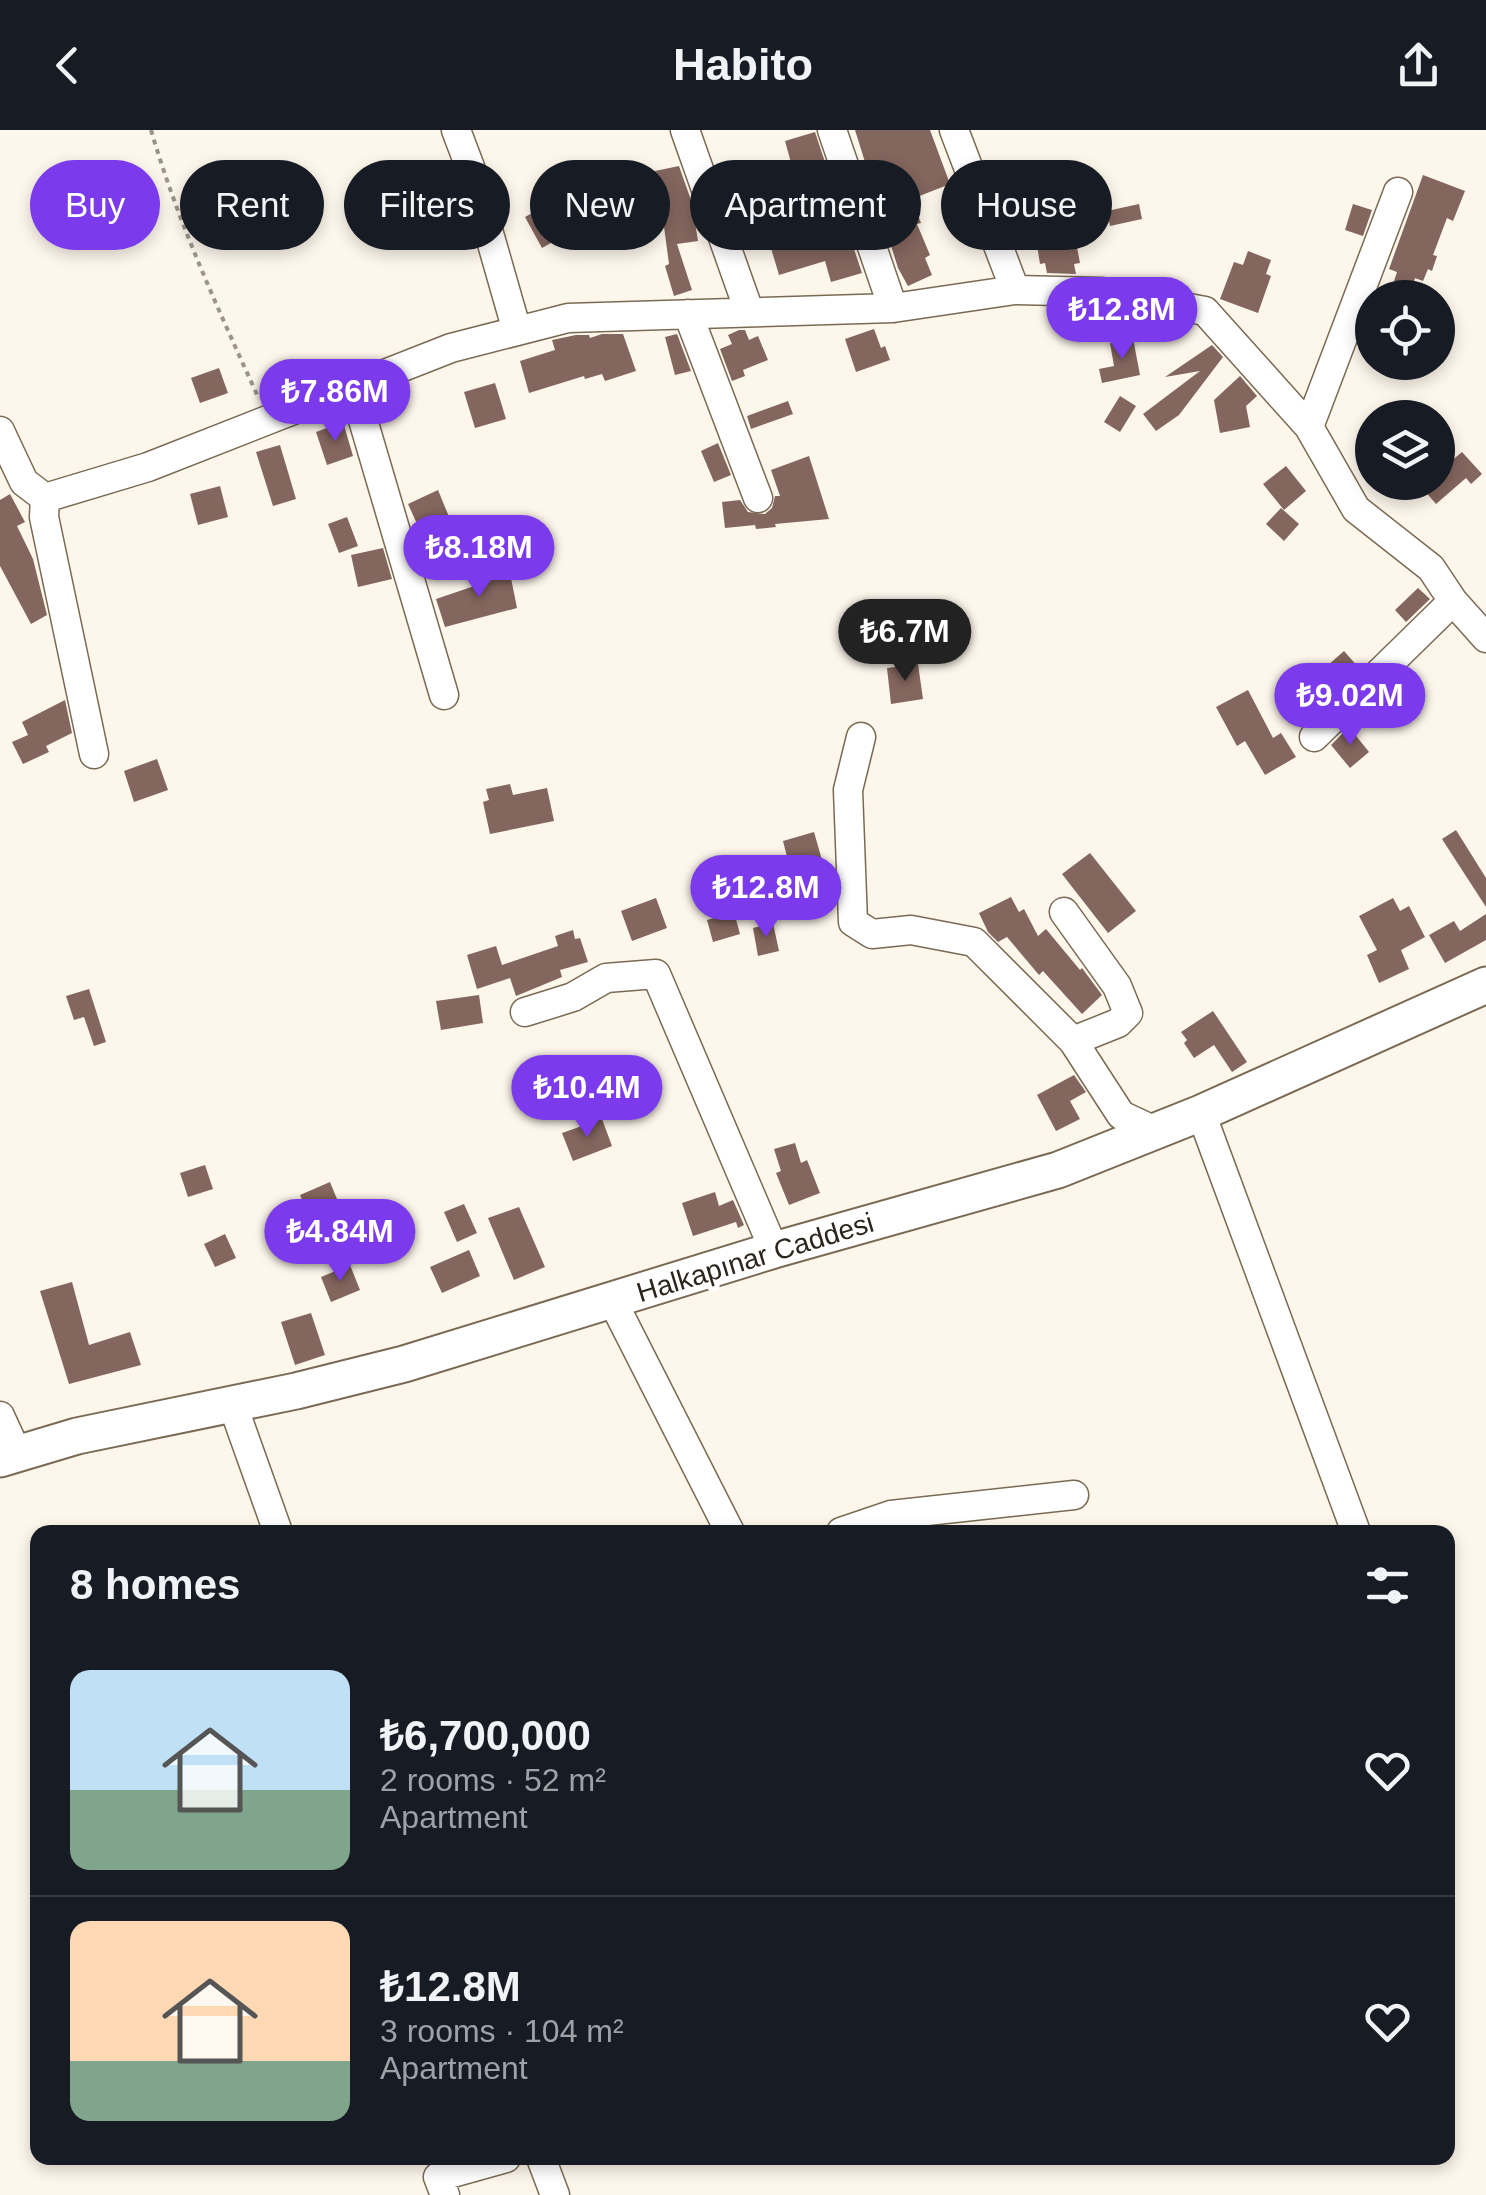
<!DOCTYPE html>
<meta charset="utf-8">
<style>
:root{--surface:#171b24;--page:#242831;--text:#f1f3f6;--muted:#9ea1a6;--line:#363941;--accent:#7c3aed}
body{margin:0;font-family:Helvetica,sans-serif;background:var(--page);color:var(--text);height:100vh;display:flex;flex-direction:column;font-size:38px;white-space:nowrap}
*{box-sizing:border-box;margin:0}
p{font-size:32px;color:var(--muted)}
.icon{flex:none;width:55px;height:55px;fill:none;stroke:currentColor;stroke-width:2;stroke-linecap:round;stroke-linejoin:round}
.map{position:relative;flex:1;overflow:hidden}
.side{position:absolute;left:30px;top:1395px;width:1425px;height:640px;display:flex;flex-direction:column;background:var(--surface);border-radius:20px;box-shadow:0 5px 15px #0003}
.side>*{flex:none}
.top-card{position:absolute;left:30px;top:30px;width:1428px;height:90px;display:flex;gap:20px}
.tools{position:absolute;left:1355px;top:150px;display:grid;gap:20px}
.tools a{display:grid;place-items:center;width:100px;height:100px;border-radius:50%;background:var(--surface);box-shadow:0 5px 15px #0003;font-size:50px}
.price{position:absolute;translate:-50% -85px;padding:0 22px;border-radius:35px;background:var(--accent);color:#fff;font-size:32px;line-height:65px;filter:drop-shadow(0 2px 5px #0008)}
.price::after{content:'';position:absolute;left:50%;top:60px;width:30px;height:22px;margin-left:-15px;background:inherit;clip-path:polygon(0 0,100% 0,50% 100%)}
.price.selected{background:#222;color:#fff}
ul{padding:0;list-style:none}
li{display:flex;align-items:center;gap:30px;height:250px;padding:0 40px}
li+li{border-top:2px solid var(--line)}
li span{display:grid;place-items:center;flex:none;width:280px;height:200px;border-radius:20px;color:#555}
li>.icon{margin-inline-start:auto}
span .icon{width:120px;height:120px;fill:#fffc;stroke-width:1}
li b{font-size:42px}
h2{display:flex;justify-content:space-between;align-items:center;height:120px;padding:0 40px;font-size:42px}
.chip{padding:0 35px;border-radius:45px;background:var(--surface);box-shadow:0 5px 15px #0003;font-size:35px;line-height:90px}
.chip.selected{background:var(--accent);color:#fff}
header{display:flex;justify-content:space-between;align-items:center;height:130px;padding:0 40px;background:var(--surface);font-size:45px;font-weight:600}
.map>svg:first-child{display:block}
</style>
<header><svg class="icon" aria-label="back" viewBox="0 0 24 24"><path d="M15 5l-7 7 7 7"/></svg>Habito<svg class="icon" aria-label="share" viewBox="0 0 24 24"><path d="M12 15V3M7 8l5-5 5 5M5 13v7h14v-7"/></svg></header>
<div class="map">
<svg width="1486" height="2065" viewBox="0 0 1486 2065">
<rect width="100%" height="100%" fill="#fdf6eb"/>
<path fill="#83665e" d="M855,0H930L950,54L912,69L921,93L917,94L930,125L925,128L932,145L908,156L898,138Z
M815,2L862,143L831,152L825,131L779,145L768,108L810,96L808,91L814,89L800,38L793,40L785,11Z
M1054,35L1065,63L1006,87L994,54Z
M679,36L692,73L698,111L677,114L692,160L674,166L665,136L669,134L660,67L655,68L650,42Z
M1423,45L1465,61L1453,91L1447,88L1433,125L1437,126L1432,141L1428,139L1423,151L1415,148L1412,157L1394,151L1397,142L1389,139Z
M565,65L581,96L542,118L525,87Z
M1139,74L1142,89L1110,96L1107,81Z
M1353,74L1372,80L1363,106L1345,100Z
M1072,91L1080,133L1074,134L1076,144L1047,143L1045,133L1040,134L1037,115L1018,118L1012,102Z
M1248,121L1271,130L1266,144L1271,146L1258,183L1220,169L1234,132L1243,135Z
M874,199L881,218L885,216L890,230L856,242L845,209Z
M739,200H745L749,210L758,206L768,230L743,240L745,246L732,251L720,219L732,214L728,205Z
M602,204H623L636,241L605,251L602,244L585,249L584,246L529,263L520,231L555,220L552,210L576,205H589L590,208Z
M677,204L691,241L675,245L665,207Z
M1133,208L1140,245L1102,253L1099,239L1114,236L1110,213Z
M1212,215L1223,227L1179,285L1156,301L1143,284L1200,241L1165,247Z
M219,238L228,263L200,273L191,248Z
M1240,246L1257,266L1246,276L1250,297L1220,303L1214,270Z
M495,253L506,289L475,298L464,262Z
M1120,266L1136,276L1120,302L1104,292Z
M788,271L793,284L751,299L747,286Z
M343,292L353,326L327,335L316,302Z
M718,313L731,345L714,352L701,321Z
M280,315L296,369L273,376L256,322Z
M1462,322L1482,344L1471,354L1466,348L1436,374L1417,352H1438V342Z
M809,326L829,389L775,394L776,397L756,399L755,395L725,398L722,372L740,370L748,382L765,384L772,378L775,366H780L771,340Z
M1286,336L1306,361L1284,380L1263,354Z
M220,356L228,387L198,395L190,364Z
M438,360L452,394L423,407L408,374Z
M10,364L25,392L17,396L33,429L47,485L31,494L0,436V370Z
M1281,378L1299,394L1284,411L1266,394Z
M347,387L358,416L339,423L328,394Z
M383,418L392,449L358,457L351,425Z
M509,438L517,478L445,497L436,469L492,450L490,441Z
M1418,458L1430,469L1406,492L1395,480Z
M1344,521L1359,538L1308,577L1287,552L1308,533L1318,544Z
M918,534L923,569L891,574L887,538Z
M1248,560L1273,608L1281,603L1296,627L1265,645L1245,611L1237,616L1216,577Z
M65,570L72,603L46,616L49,622L23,634L12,612L28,605L22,592Z
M1349,597L1369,622L1350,638L1331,615Z
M157,629L168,660L134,672L124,641Z
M510,654L513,665L547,658L554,691L490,704L483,672L489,670L486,659Z
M1456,700L1486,748V777L1442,709Z
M814,702L822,730L790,739L783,711Z
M1090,723L1136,781L1108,803L1062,744Z
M1011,767L1019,782L1024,779L1038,806L1046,799L1080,840L1082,838L1102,865L1082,884L1043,841L1039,845L1007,807L998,812L988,802L979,783Z
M656,768L667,798L632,811L621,781Z
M1393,768L1400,781L1409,776L1425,807L1401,820L1409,839L1379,853L1367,825L1377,820L1359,786Z
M734,782L740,804L713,812L707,790Z
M1486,784V810L1445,833L1429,805L1454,791L1460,801Z
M773,793L779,821L758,826L753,798Z
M573,800L575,809L580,808L588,832L560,840L562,847L516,866L510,848L477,859L467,825L496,816L502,835L558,816L555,806Z
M89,859L106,912L94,916L84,887L74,890L66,866Z
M479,865L483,893L441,900L436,871Z
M1213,881L1247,932L1232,942L1214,915L1194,928L1184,913L1187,910L1181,902Z
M1074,945L1086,962L1070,971L1080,989L1056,1001L1037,965Z
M602,989L612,1016L573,1031L562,1003Z
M795,1013L801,1033L807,1030L820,1063L789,1075L776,1043L781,1041L774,1019Z
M205,1035L213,1059L188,1067L180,1043Z
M330,1052L348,1096L317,1108L300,1065Z
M715,1062L719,1076L733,1070L744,1095L738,1098L736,1092L693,1106L682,1073Z
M464,1074L477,1103L457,1112L444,1082Z
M519,1077L545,1137L514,1150L488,1088Z
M225,1104L236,1128L215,1137L204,1114Z
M469,1120L480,1146L442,1163L430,1137Z
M350,1135L360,1160L331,1172L321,1147Z
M72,1152L89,1215L130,1202L141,1235L69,1254L40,1161Z
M311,1183L325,1225L295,1235L281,1192Z"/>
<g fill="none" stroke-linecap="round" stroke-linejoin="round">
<g stroke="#7a6a53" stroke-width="31">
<path id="minor" d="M456,0L470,37L517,201
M685,0L749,181
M832,0L893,178
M954,0L1015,160
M688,184L758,368
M353,256L444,565
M1309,297L1398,62
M0,301L24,352L45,368L148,337L451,218L568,188L893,178L1015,160L1102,162L1205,181L1309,297L1356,379L1431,438L1453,471L1486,508
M45,368L44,387L94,624
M861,607L848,660L853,792L872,804L911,800L974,812L1073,911L1121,985L1155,1001
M1314,607L1453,471
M1064,782L1117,856L1128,883L1118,893L1073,911
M525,882L573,867L606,848L656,844L774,1120
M1201,983L1356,1402
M612,1170L730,1402
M0,1286L17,1323
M237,1287L278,1402
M841,1402L891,1385L1074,1365
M541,2028L555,2065
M445,2065L438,2047L506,2028"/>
</g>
<g stroke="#7a6a53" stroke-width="39">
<path id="major" d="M0,1329L77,1306L296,1261L404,1234L774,1120L1058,1040L1201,983L1486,855"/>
</g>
<path stroke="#9a9389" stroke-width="4" stroke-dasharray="5 5" stroke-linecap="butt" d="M151,0C178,93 219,181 259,269"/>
<use href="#minor" stroke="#fff" stroke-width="28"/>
<use href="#major" stroke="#fff" stroke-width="35"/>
</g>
<g text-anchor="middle" stroke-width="10" stroke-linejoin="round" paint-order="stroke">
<g font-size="28" fill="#2c251c" stroke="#fff">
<text transform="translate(755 1127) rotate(-17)" y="10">Halkapınar Caddesi</text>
</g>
</g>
</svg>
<div class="tools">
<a><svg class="icon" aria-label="locate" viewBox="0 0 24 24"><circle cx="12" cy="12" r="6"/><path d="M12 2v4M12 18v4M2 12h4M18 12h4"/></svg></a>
<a><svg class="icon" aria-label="layers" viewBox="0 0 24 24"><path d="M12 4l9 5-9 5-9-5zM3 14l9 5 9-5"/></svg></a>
</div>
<b class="price" style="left:1122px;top:232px">₺12.8M</b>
<b class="price" style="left:335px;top:314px">₺7.86M</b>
<b class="price" style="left:479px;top:470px">₺8.18M</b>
<b class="price selected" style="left:905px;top:554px">₺6.7M</b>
<b class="price" style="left:1350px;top:618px">₺9.02M</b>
<b class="price" style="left:766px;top:810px">₺12.8M</b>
<b class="price" style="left:587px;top:1010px">₺10.4M</b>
<b class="price" style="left:340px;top:1154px">₺4.84M</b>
<div class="top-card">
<a class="chip selected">Buy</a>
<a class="chip">Rent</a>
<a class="chip">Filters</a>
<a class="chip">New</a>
<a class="chip">Apartment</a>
<a class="chip">House</a>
</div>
<section class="side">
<h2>8 homes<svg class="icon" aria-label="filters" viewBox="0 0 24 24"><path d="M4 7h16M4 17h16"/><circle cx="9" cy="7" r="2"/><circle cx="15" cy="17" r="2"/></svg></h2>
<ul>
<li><span style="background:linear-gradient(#bfe0f5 60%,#7fa58c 0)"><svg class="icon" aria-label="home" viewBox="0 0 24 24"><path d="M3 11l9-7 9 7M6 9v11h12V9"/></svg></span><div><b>₺6,700,000</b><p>2 rooms · 52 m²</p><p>Apartment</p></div><svg class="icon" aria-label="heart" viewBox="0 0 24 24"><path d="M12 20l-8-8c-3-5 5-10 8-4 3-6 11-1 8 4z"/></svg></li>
<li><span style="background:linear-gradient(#ffd9b3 70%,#7fa58c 0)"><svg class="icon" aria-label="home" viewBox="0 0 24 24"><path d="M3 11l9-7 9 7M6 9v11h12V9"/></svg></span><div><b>₺12.8M</b><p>3 rooms · 104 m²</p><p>Apartment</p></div><svg class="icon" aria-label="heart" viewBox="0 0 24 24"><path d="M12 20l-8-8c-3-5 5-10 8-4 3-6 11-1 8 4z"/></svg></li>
</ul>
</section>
</div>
